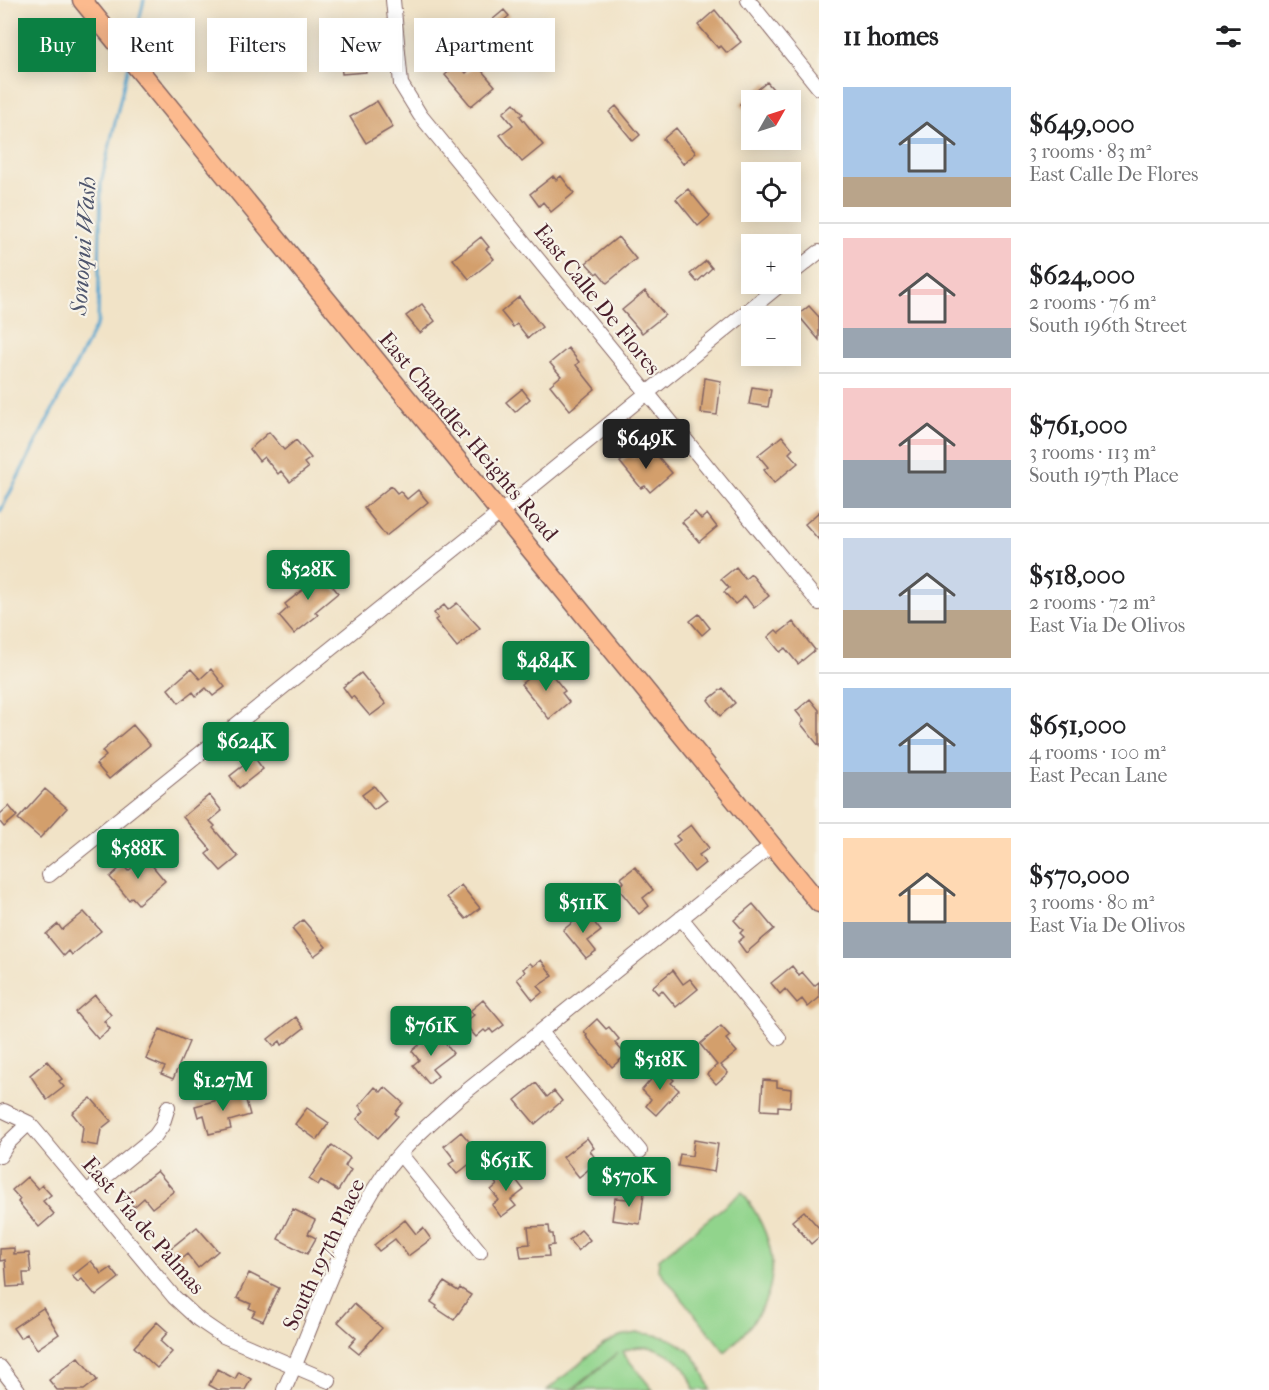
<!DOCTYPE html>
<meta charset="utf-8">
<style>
:root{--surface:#fff;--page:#f2f2f2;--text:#202124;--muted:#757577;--line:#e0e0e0;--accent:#0b8043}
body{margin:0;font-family:"IM FELL French Canon",serif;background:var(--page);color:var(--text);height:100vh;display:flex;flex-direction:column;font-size:22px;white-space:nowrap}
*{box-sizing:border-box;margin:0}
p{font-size:20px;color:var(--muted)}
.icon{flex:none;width:33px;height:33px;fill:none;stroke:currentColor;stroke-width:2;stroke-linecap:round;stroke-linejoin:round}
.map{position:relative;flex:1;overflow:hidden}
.side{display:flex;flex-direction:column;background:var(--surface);width:450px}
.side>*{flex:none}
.hud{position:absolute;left:18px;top:18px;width:570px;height:54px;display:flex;gap:12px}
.needle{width:39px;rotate:51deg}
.buttons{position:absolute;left:741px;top:90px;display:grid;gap:12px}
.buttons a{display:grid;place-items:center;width:60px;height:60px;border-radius:0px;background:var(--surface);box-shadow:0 3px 15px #0003;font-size:30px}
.price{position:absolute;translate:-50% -51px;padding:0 14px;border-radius:6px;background:var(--accent);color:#fff;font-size:20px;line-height:39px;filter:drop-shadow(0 2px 3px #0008)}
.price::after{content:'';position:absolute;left:50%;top:36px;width:18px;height:14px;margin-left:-9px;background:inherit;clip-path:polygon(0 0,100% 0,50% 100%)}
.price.on{background:#222;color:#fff}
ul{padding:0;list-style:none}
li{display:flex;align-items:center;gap:18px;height:150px;padding:0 24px}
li+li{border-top:2px solid var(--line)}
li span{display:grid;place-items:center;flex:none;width:168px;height:120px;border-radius:0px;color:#555}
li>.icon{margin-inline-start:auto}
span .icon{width:72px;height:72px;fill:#fffc;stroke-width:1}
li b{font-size:26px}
h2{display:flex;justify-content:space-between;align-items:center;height:72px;padding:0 24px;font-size:26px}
.pill{padding:0 21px;border-radius:0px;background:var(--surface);box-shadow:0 3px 15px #0003;font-size:21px;line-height:54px}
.pill.on{background:var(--accent);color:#fff}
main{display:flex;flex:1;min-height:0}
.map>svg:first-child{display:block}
</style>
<main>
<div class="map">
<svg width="819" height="1390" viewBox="0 0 819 1390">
<rect width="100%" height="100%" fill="#f7f3e8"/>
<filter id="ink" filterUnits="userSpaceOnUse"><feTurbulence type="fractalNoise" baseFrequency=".0167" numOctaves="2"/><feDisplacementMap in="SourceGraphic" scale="12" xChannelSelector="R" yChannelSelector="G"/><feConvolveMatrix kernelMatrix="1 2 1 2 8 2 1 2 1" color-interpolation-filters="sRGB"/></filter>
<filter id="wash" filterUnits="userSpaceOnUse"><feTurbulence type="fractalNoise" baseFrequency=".008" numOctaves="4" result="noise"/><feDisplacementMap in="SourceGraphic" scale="24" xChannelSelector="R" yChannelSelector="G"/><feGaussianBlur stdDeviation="1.35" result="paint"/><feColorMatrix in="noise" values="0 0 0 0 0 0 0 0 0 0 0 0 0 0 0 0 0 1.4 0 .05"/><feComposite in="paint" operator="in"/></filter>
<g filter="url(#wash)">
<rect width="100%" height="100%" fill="#f1e3c7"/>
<path fill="#91d48c" stroke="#6e7a5c" stroke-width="1.5" d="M742,1192C787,1253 782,1302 725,1352L658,1269L659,1259Z
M637,1333C678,1334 699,1352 710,1390H694C687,1358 652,1337 622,1352L653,1390H574L618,1353L571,1390H547L603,1345L620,1336Z"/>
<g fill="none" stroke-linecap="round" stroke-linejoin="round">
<path stroke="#55a5cf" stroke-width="3" d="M132,51L144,0
M0,512L98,322L101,183L128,66"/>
</g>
<g id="blocks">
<path fill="#d39f6c" d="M504,10L509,16L497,26L492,20Z
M715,10L741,42L727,53L721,46L718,48L698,25Z
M363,35L366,72L342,74L339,46H337L336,37Z
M458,64L466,73L476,64L495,86L471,106L445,75Z
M767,82L778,95L771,100H752V117L740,104Z
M377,101L393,127L366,143L350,117Z
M514,103L523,114L520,116L543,145L522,162L500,135L513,125L503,113Z
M616,106L640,135L633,141L609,112Z
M676,128L696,153L683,164L663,139Z
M553,176L556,180L561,176L574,193L551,212L543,202L539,206L530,194Z
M688,189L710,216L698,226L676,199Z
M481,237L489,247L486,249L494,259L469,279L453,259Z
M618,237L636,259L607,283L598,272L596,274L586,263Z
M706,261L712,268L697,282L690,274Z
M645,291L665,315L642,333L622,310Z
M519,297L542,327L528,338L517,324L513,327L501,312Z
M422,304L435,321L420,333L406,316Z
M809,306L819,317V340L798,315Z
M568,348L579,362L576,365L595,389L570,410L550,385L561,376L550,363Z
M705,378L721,381L717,415L701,413Z
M752,387L771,390L768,407L749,404Z
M522,389L530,399L515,412L506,402Z
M269,432L284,450L296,440L311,458L304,463L308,468L290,482L281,471L278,474L264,457L259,461L250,449Z
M782,436L793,449L789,453L798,463L774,483L764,470L768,467L758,455Z
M644,449L651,457L656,454L672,473L650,492L645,486L641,488L620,462L630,454L633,458Z
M391,486L397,493L400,491L407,499L418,490L428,502L386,536L364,508Z
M695,512L701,519L707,514L717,527L699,542L682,522Z
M819,512V540L805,524Z
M736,567L745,579L751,574L769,596L754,608L745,596L735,604L724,592L729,588L721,579Z
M318,568L338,593L315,612L318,615L294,634L279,616L288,608L285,604L305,588L300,583Z
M457,603L480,628L457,647L435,620L438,618L434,613L444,605L448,610Z
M699,614L710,628L702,635L690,621Z
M793,622L815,650L798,664L785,648L780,652L768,637L776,630L779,633Z
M544,665L565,691L562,693L569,702L549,719L521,684Z
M191,669L200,679L211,669L225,687L213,696L206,688L196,696L193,692L179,703L168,689Z
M361,673L386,704L370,716L353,696L351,698L343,687Z
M723,688L735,703L720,716L708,700Z
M810,699L819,710V746L801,724L804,721L796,711Z
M133,725L150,745L109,779L96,764L106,756L102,751Z
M254,757L263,769L239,788L230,776Z
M374,786L386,801L374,810L362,795Z
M45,789L67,808L40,838L18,819Z
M209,795L222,811L210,821L215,826L213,828L238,857L221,871L206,854L211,850L183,817Z
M9,806L17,816L4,827L0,822V814Z
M691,825L709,848L699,855L705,863L694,872L673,845L680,840L676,836Z
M145,857L165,881L138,904L132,897L129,900L110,877L123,865L128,871Z
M635,867L653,890L643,898L649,906L639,914L617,887L624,882L621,878Z
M461,885L480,908L466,919L447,897Z
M753,904L774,929L746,953L738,942L744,937L740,933L743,930L734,920Z
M84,912L101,931L72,955L69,951L64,956L46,934L58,924L62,930Z
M586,912L601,931L588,941L596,951L586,958L563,930Z
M303,920L326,947L314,956L292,929Z
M541,960L553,976L538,986L543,992L533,1000L517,979L525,972L523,969L530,963L533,966Z
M792,966L799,975L802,972L814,986L819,982V998L808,1007L802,999L797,1003L785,989L780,994L771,983Z
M673,970L683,984L690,979L698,989L676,1007L662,990L658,994L652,987Z
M95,995L111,1015L104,1021L110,1029L98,1039L75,1012Z
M483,1000L504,1025L493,1033L490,1029L486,1032L484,1030L476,1037L464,1023L474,1015L470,1011Z
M296,1017L304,1028L282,1045L280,1041L274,1046L268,1039Z
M597,1019L606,1029L609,1027L619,1039L615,1043L626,1055L612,1067L586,1036L587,1035L584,1031Z
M721,1026L730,1036L726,1039L737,1052L721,1065L728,1073L716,1084L707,1074L717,1065L700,1044Z
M160,1029L189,1042L173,1079L161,1074L165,1067L146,1059Z
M431,1035L436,1041L440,1037L453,1053L432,1069L438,1076L429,1084L413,1065L419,1060L412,1051Z
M47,1061L62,1079L59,1081L64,1087L47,1100L30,1075Z
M661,1068L674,1080L671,1083L679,1090L656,1115L646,1106L651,1099L642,1090Z
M763,1080L777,1081V1087L791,1089L790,1107L778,1106V1111L761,1110Z
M536,1083L547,1097L554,1091L562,1101L535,1124L515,1100Z
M375,1087L381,1092L385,1087L403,1103L395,1113L398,1116L378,1138L357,1119L364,1111L359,1106Z
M244,1093L250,1115L229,1121L231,1129L209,1134L204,1115L198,1117L195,1106Z
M91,1098L111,1121L101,1129L98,1146L81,1143L83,1127L72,1113Z
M307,1108L329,1123L317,1140L295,1124Z
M461,1132L474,1147L470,1150L477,1158L457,1174L449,1164L455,1160L444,1146Z
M587,1138L594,1148L590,1151L598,1162L579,1177L563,1157Z
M694,1140L718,1144L714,1172L678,1166L680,1154L692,1156Z
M332,1145L350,1158L345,1166L351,1170L338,1191L321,1180L318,1185L309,1179Z
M507,1168L524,1190L511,1200L516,1206L501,1217L492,1205L499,1200L491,1190L497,1185L493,1180Z
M157,1171L174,1191L152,1208L144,1198L134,1207L125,1196Z
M27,1177L38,1189L42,1185L51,1195L43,1201L54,1214L39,1227L18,1202L20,1199L12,1190Z
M629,1191L644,1193L640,1224L612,1220L615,1198L628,1199Z
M293,1209L315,1220L308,1234L316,1238L307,1254L278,1239Z
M804,1211L819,1228V1237L811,1244L792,1221Z
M405,1220L416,1234L423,1228L431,1239L408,1256L395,1239L379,1251L374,1245Z
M549,1226L550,1234H553L554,1245L548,1246L549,1256L521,1258L519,1245L530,1244L528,1227Z
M197,1227L218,1251L198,1268L187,1254L179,1261L170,1249Z
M581,1230L590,1240L578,1251L569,1240Z
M14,1248V1254L29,1253L31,1273H23L24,1286L7,1287L5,1260L0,1261V1249Z
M91,1261L102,1274L111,1268L119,1278L96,1296L82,1279L78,1282L72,1276Z
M249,1273L279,1288L263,1321L252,1316L255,1311L249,1308L251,1304L237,1298Z
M444,1282L458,1291L460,1288L471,1295L454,1320L436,1308L437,1306L431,1302Z
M354,1304L382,1328L359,1354L349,1346L356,1338L338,1322Z
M43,1308L59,1334L37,1349L27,1334L20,1338L13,1328Z
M157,1322L168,1332L160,1341L172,1352L157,1368L134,1347Z
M78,1357L97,1380L84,1390H57L49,1380Z
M217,1369L235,1379L239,1372L251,1379L245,1390H218L209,1385Z"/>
</g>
</g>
<g filter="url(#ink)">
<use href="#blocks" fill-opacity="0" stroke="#846462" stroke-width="1.5"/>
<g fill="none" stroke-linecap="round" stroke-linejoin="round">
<g stroke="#846462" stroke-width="16">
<path id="minor" d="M393,0L401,84L420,115L819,603
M748,0L819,88
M790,275L819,252
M49,875L501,512L781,284
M681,918L779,1038
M541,1032L640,1151
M4,1111L29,1123L174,1297L199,1320L221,1335L329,1381
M401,1155L480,1252
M0,1156L7,1144L29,1123
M87,1192L155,1136L162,1126L168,1107
M0,1367L18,1390
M284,1390C317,1318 339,1239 384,1174C404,1145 433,1121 458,1098L772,845"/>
</g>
<g stroke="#846462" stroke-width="21">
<path id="major" d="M82,0L819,903"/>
</g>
<use href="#minor" stroke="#fff" stroke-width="14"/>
<use href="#major" stroke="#fcba8e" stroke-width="18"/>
</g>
</g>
<g text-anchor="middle" stroke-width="4.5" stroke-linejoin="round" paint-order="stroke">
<g font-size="22" fill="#4a1f2b" stroke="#f7f3e8">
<text transform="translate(598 299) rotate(51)" y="8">East Calle De Flores</text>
<text transform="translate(469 436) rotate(50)" y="8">East Chandler Heights Road</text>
<text transform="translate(144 1225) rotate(49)" y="8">East Via de Palmas</text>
<text transform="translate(323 1254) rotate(-65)" y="8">South 197th Place</text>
</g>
<g font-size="24" font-style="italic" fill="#4e556d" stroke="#f7f3e8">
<text transform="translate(83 246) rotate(-86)" y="8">Sonoqui Wash</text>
</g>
</g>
</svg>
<div class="buttons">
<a><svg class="needle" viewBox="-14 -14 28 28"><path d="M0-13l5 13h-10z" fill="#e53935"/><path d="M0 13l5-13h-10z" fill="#757577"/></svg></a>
<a><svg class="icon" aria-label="locate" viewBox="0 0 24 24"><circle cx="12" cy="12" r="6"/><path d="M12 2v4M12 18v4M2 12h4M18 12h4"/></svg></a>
<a>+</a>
<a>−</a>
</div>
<b class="price on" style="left:646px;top:470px">$649K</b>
<b class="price" style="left:308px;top:601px">$528K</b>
<b class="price" style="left:546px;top:692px">$484K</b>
<b class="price" style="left:246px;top:773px">$624K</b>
<b class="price" style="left:138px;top:880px">$588K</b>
<b class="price" style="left:583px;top:934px">$511K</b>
<b class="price" style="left:431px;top:1057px">$761K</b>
<b class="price" style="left:660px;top:1091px">$518K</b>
<b class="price" style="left:223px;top:1112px">$1.27M</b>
<b class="price" style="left:506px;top:1192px">$651K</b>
<b class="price" style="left:629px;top:1208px">$570K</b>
<div class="hud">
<a class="pill on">Buy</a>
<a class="pill">Rent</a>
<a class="pill">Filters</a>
<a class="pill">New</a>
<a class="pill">Apartment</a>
</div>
</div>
<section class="side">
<h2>11 homes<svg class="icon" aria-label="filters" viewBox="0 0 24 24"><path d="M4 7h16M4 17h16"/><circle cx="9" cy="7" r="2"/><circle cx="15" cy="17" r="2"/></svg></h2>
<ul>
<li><span style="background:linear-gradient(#a9c7e8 75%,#b9a48a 0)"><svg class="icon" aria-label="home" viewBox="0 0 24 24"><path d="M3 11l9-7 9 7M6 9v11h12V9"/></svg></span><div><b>$649,000</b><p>3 rooms · 83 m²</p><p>East Calle De Flores</p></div></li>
<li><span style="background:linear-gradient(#f6c9c9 75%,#9aa5b1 0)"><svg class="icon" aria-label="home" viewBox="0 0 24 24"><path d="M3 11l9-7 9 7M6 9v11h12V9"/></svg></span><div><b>$624,000</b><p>2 rooms · 76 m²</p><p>South 196th Street</p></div></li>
<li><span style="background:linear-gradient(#f6c9c9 60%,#9aa5b1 0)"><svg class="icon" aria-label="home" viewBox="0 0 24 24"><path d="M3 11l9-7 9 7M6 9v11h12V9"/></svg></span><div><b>$761,000</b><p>3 rooms · 113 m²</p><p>South 197th Place</p></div></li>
<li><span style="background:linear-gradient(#c9d6e8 60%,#b9a48a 0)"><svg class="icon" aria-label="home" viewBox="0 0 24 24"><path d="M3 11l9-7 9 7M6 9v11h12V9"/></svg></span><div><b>$518,000</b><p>2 rooms · 72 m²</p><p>East Via De Olivos</p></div></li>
<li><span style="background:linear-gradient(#a9c7e8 70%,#9aa5b1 0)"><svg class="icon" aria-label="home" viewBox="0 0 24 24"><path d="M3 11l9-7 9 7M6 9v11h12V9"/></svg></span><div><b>$651,000</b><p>4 rooms · 100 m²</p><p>East Pecan Lane</p></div></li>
<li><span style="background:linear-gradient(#ffd9b3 70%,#9aa5b1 0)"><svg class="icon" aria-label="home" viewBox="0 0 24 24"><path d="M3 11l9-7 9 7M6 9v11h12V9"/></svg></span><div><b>$570,000</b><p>3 rooms · 80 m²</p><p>East Via De Olivos</p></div></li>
</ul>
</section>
</main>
